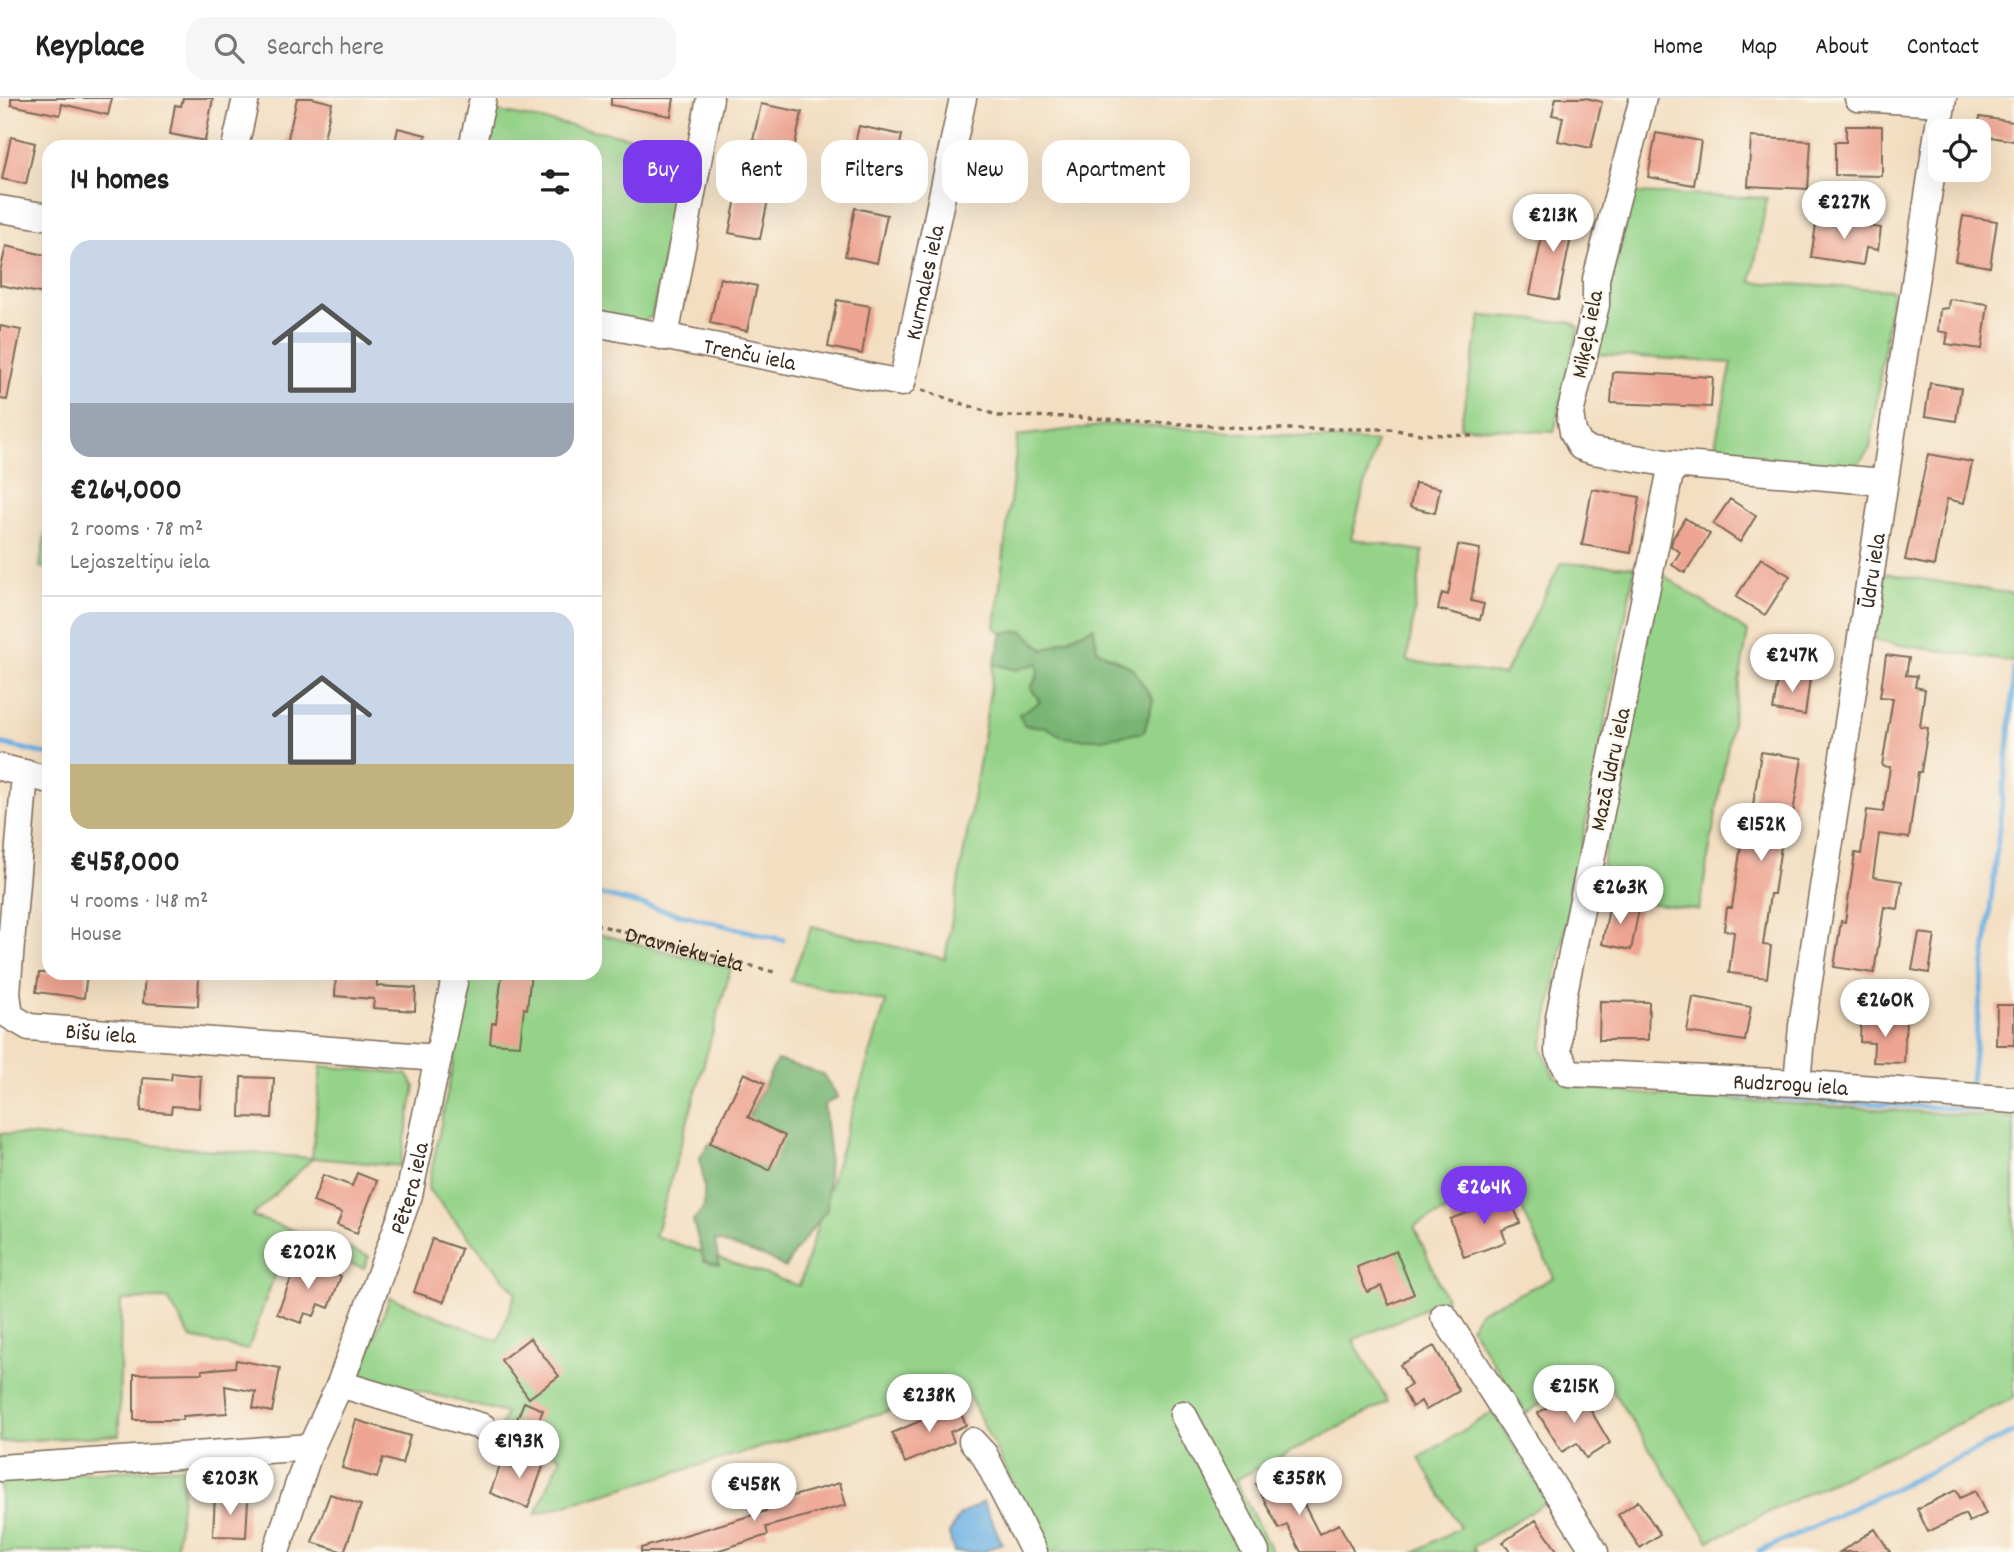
<!DOCTYPE html>
<meta charset="utf-8">
<style>
:root{--surface:#fff;--page:#f6f6f6;--text:#222;--muted:#767676;--line:#e0e0e0;--accent:#7c3aed}
body{margin:0;font-family:Dekko,sans-serif;background:var(--page);color:var(--text);height:100vh;display:flex;flex-direction:column;font-size:26px;white-space:nowrap}
*{box-sizing:border-box;margin:0}
p{font-size:23px;color:var(--muted)}
.icon{flex:none;width:38px;height:38px;fill:none;stroke:currentColor;stroke-width:2;stroke-linecap:round;stroke-linejoin:round}
.map{position:relative;flex:1;overflow:hidden}
.drawer{position:absolute;left:42px;top:42px;width:560px;height:840px;display:flex;flex-direction:column;background:var(--surface);border-radius:21px;box-shadow:0 7px 28px #0002}
.drawer>*{flex:none}
.guide{position:absolute;left:623px;top:42px;width:665px;height:63px;display:flex;gap:14px}
.tools{position:absolute;left:1928px;top:21px;display:grid;gap:14px}
.tools a{display:grid;place-items:center;width:63px;height:63px;border-radius:14px;background:var(--surface);box-shadow:0 7px 28px #0002;font-size:35px}
.price{position:absolute;translate:-50% -60px;padding:0 16px;border-radius:24px;background:#fff;color:#222;font-size:23px;line-height:46px;filter:drop-shadow(0 2px 4px #0008)}
.price::after{content:'';position:absolute;left:50%;top:42px;width:21px;height:16px;margin-left:-10px;background:inherit;clip-path:polygon(0 0,100% 0,50% 100%)}
.price.on{background:var(--accent);color:#fff}
ul{padding:0;list-style:none}
li{display:grid;align-content:center;gap:14px;height:371px;padding:0 28px}
li+li{border-top:2px solid var(--line)}
li span{display:grid;place-items:center;height:217px;border-radius:21px;color:#555}
li>.icon{margin-inline-start:auto}
span .icon{width:126px;height:126px;fill:#fffc;stroke-width:1}
li b{font-size:30px}
h2{display:flex;justify-content:space-between;align-items:center;height:84px;padding:0 28px;font-size:30px}
.chip{padding:0 24px;border-radius:21px;background:var(--surface);box-shadow:0 7px 28px #0002;font-size:24px;line-height:63px}
.chip.on{background:var(--accent);color:#fff}
header{display:flex;align-items:center;gap:42px;box-sizing:border-box;height:98px;padding:0 35px;background:var(--surface);border-bottom:2px solid var(--line)}
header strong{font-size:33px}
nav{display:flex;gap:38px;margin-inline-start:auto;font-size:24px}
.search{width:490px;height:63px;background:var(--page);display:flex;align-items:center;gap:18px;box-sizing:border-box;padding:0 24px;border-radius:21px;color:var(--muted);font-size:26px}
.map>svg:first-child{display:block}
</style>
<header>
<strong>Keyplace</strong>
<div class="search"><svg class="icon" aria-label="search" viewBox="0 0 24 24"><circle cx="10" cy="10" r="6"/><path d="M15 15l6 6"/></svg>Search here</div>
<nav><a>Home</a><a>Map</a><a>About</a><a>Contact</a></nav>
</header>
<div class="map">
<svg width="2014" height="1454" viewBox="0 0 2014 1454">
<rect width="100%" height="100%" fill="#fbf7ec"/>
<filter id="ink" filterUnits="userSpaceOnUse"><feTurbulence type="fractalNoise" baseFrequency=".0143" numOctaves="2"/><feDisplacementMap in="SourceGraphic" scale="14" xChannelSelector="R" yChannelSelector="G"/><feConvolveMatrix kernelMatrix="1 2 1 2 8 2 1 2 1" color-interpolation-filters="sRGB"/></filter>
<filter id="wash" filterUnits="userSpaceOnUse"><feTurbulence type="fractalNoise" baseFrequency=".00686" numOctaves="4" result="noise"/><feDisplacementMap in="SourceGraphic" scale="28" xChannelSelector="R" yChannelSelector="G"/><feGaussianBlur stdDeviation="1.57" result="paint"/><feColorMatrix in="noise" values="0 0 0 0 0 0 0 0 0 0 0 0 0 0 0 0 0 1.4 0 .05"/><feComposite in="paint" operator="in"/></filter>
<g filter="url(#wash)">
<rect width="100%" height="100%" fill="#f3dec1"/>
<path fill="#95d389" stroke="#687e54" stroke-width="2" d="M495,13L686,50L652,218L642,224L595,215V49H488Z
M1632,95L1767,100L1751,184L1892,192L1870,350L1856,368L1716,359V342L1732,265L1595,256Z
M1481,218L1571,224L1579,229L1554,334L1460,329Z
M1116,326L1376,344L1351,441L1423,453L1407,563L1504,577L1561,465L1635,469L1542,951L1554,978L1572,988L1652,997L2014,1020V1300L1814,1392L1709,1443L1597,1269L1526,1315L1470,1229L1480,1213L1554,1180L1510,1084L1414,1128L1446,1201L1353,1242L1388,1304L1235,1382L1272,1454H1047L966,1292L833,1328L536,1416L561,1359L499,1333L506,1315L360,1278L390,1199L498,1243L516,1195L428,1091L471,875H595V835L731,870L655,1138L799,1188L886,904L790,883L812,828L945,861L979,667L994,566L1016,572L1038,565V577L1031,590L1040,604L1020,616L1025,627L1046,629L1063,639L1144,634L1153,602L1132,570L1097,552H1044L1023,533L1002,535L995,529L1018,338Z
M49,412V471L40,469Z
M1660,475L1748,534L1699,812L1596,798Z
M1885,475L2014,496V564L1875,543Z
M321,968L407,976L415,989L400,1068L313,1060L252,1118L369,1158L364,1170L285,1147L248,1252L191,1240L168,1201L121,1202L119,1337L0,1344V1035L312,1060Z
M1493,1314L1548,1403L1473,1449L1476,1454H1415L1460,1429L1419,1360Z
M185,1369L176,1454H0V1380Z"/>
<path fill="#78b575" stroke="#5a704a" stroke-width="2" d="M1094,529L1097,552L1132,570L1153,602L1144,634L1102,641H1083L1063,639L1046,629L1024,627L1019,616L1040,604L1031,590L1038,577V565L1016,572L994,566L1002,535L1023,533L1044,552Z
M777,962L823,976L838,999L824,1007L829,1052L827,1112L795,1153L785,1170L768,1160L715,1142L719,1167L704,1163L693,1123L704,1109V1088L700,1059L710,1045L731,1054Z"/>
<path fill="#6cb0e2" stroke="#546d80" stroke-width="2" d="M983,1404L1002,1445L983,1454H954L949,1436L960,1417Z"/>
<g fill="none" stroke-linecap="round" stroke-linejoin="round">
<path stroke="#6cb0e2" stroke-width="5" d="M0,645L49,657
M595,795L783,842
M1971,983L2010,632L2014,570
M1674,994L1982,1012
M1759,1454L2014,1334"/>
</g>
<g id="blocks">
<path fill="#eea492" d="M11,0H112L108,17L62,6L60,17L11,7Z
M183,0H213L205,43L170,36L175,7L181,8Z
M297,0H312L332,5L322,49H286Z
M611,0H674L671,18L611,7Z
M1556,0H1586L1602,4L1591,50L1558,43L1563,19L1552,17Z
M761,6L802,14L794,51L753,42Z
M1980,19L2014,24V43L1979,37V33H1977Z
M859,28L902,37L895,73L851,64Z
M1846,28H1882V78L1835,77V44H1846Z
M398,30L426,37L423,49H394Z
M1656,35L1701,43L1694,87L1648,79Z
M11,39L35,45L26,86L2,81Z
M1751,39L1811,43L1808,91L1748,88Z
M739,86L770,92L760,141L729,135Z
M1548,109L1576,115L1558,202L1530,196Z
M855,110L887,117L877,165L845,158Z
M1963,118L1997,123L1990,169L1955,163Z
M1817,120L1881,130L1878,152L1866,150L1863,167L1811,159Z
M6,148L49,158V197L0,187V174Z
M720,180L757,188L747,233L710,225Z
M1949,201L1988,206L1982,251L1946,246L1948,235L1938,233L1940,211L1948,210Z
M837,202L870,208L862,256L828,249Z
M0,228L21,232L7,302L0,301Z
M1613,274L1713,279L1711,309L1611,305Z
M1930,285L1961,290L1956,323L1925,318Z
M1928,356L1972,364L1964,405L1947,401L1934,468L1905,462Z
M1415,385L1440,390L1435,415L1410,409Z
M1592,391L1640,399L1631,455L1582,447Z
M1730,401L1756,418L1740,444L1713,426Z
M1685,420L1710,436L1685,475L1672,467L1680,454L1671,448L1673,440Z
M1458,447L1480,451L1471,503L1484,506L1480,522L1438,511L1442,495L1448,497Z
M1761,460L1790,478L1765,517L1736,499Z
M1886,557L1909,560L1906,577L1917,578L1915,589L1925,591L1920,629L1928,630L1921,674H1918L1909,740L1879,736L1873,779L1902,783L1898,811L1884,809L1874,875L1834,869L1841,823L1845,824L1855,755L1861,756L1867,712L1883,714L1890,669L1882,668L1893,600L1880,599Z
M1779,576L1810,580L1805,617L1773,612Z
M1761,654L1802,660L1793,715L1786,714L1774,796H1770L1763,847L1771,848L1767,880L1729,875L1734,834L1724,832L1727,810H1732L1743,733L1749,734Z
M1610,805L1639,811L1631,852L1602,846Z
M1919,835L1935,837L1929,875L1912,872Z
M39,875H87L84,900L36,894Z
M145,875H199L198,908L143,905Z
M502,875H531L527,911L524,910L520,947L490,945L492,925H496Z
M336,876L377,878V888L416,890L415,913L373,910L374,901L335,898Z
M1693,899L1751,909L1745,943L1687,934Z
M1600,903L1649,904L1648,942H1599Z
M1997,907H2014V947H1996Z
M1861,920L1906,922L1904,965L1873,964L1874,945L1860,944Z
M172,975L201,978L199,1010L172,1008L171,1015L141,1013L143,980L171,982Z
M744,975L765,985L748,1019L785,1038L769,1072L710,1045Z
M241,979L274,980L272,1020L240,1019Z
M357,1075L377,1083L357,1135L337,1127L342,1115L313,1104L323,1077L352,1088Z
M1510,1099L1520,1125L1502,1132L1506,1144L1464,1159L1450,1121Z
M432,1141L461,1151L444,1204L414,1194Z
M1396,1153L1414,1196L1389,1207L1381,1188L1367,1194L1357,1169Z
M299,1161L341,1178L329,1210L319,1206L314,1218L305,1215L301,1225L277,1216Z
M530,1240L559,1278L529,1300L501,1262Z
M1434,1248L1459,1293L1426,1312L1421,1303L1412,1309L1403,1292L1411,1287L1400,1267Z
M236,1262L280,1270L272,1314L253,1310L256,1294L225,1288L227,1315L183,1318V1322H134V1276L202,1275V1272L235,1269Z
M1578,1291L1610,1345L1586,1360L1577,1345L1562,1354L1538,1315Z
M524,1304L543,1312L534,1334L515,1326Z
M957,1307L966,1327L950,1334L954,1344L905,1365L892,1335Z
M356,1322L410,1338L402,1366L383,1360L377,1380L342,1370Z
M526,1353L546,1360L528,1410L490,1395L501,1365L519,1372Z
M1286,1371L1319,1436L1339,1426L1354,1454H1301L1287,1427L1279,1431L1256,1386Z
M840,1385L846,1407L766,1429L768,1437L713,1454H641V1450L766,1413L764,1406Z
M1956,1392L1960,1400L1975,1393L1986,1416L1969,1424L1965,1416L1928,1434L1917,1411Z
M215,1396L233,1397V1401L248,1402L246,1439L213,1438Z
M330,1396L361,1407L344,1454L312,1444Z
M1638,1403L1660,1436L1640,1450L1618,1417Z
M1536,1422L1558,1454H1510L1503,1444Z
M1875,1431L1890,1454H1840Z"/>
</g>
</g>
<g filter="url(#ink)">
<use href="#blocks" fill-opacity="0" stroke="#7b6957" stroke-width="2"/>
<g fill="none" stroke-linecap="round" stroke-linejoin="round">
<g stroke="#7b6957" stroke-width="29">
<g id="minor">
<path d="M1643,0L1596,181V207L1570,316L1573,334L1581,349L1593,353L1672,366L1884,384"/>
<path d="M1858,0L1942,5"/>
<path d="M235,49L246,0"/>
<path d="M472,49L483,0"/>
<path d="M0,111L49,119"/>
<path id="s2" d="M595,225L902,285L963,0"/>
<path d="M665,239L710,0"/>
<path id="s3" d="M1672,366L1559,919L1558,954L1569,975L1797,985L2014,1002"/>
<path d="M0,669L49,682"/>
<path id="s4" d="M25,675L7,895L10,918L29,929L438,960"/>
<path id="s5" d="M1797,985L1802,928L1943,0"/>
<path d="M1444,1218L1595,1454"/>
<path d="M340,1286L483,1329"/>
<path d="M1183,1316L1256,1454"/>
<path d="M972,1343L984,1356L1034,1454"/>
<path d="M0,1370L311,1349"/>
<path id="s6" d="M276,1454L311,1349L340,1286L409,1097L456,875"/>
</g>
</g>
<g stroke="#7b6957" stroke-width="3.5" stroke-dasharray="5 5" stroke-linecap="butt">
<path d="M922,292L999,318L1074,319L1260,331H1390L1421,336L1475,338"/>
<path id="s1" d="M595,826L774,874"/>
</g>
<use href="#minor" stroke="#fff" stroke-width="26"/>
</g>
</g>
<g text-anchor="middle" stroke-width="5" stroke-linejoin="round" paint-order="stroke">
<g font-size="23" fill="#3b2a1e" stroke="#fbf7ec">
<text dy="8" stroke="none"><textPath href="#s2" startOffset="416">Kurmales iela</textPath></text>
<text transform="translate(1586 236) rotate(-79)" y="8">Miķeļa iela</text>
<text dy="8" stroke="none"><textPath href="#s2" startOffset="158">Trenču iela</textPath></text>
<text dy="8" stroke="none"><textPath href="#s5" startOffset="518">Ūdru iela</textPath></text>
<text transform="translate(1609 671) rotate(-78)" y="8">Mazā Ūdru iela</text>
<text dy="8" stroke="none"><textPath href="#s1" startOffset="93">Dravnieku iela</textPath></text>
<text dy="8" stroke="none"><textPath href="#s4" startOffset="338">Bišu iela</textPath></text>
<text dy="8" stroke="none"><textPath href="#s3" startOffset="845">Rudzrogu iela</textPath></text>
<text dy="8" stroke="none"><textPath href="#s6" startOffset="388">Pētera iela</textPath></text>
</g>
</g>
</svg>
<div class="tools">
<a><svg class="icon" aria-label="locate" viewBox="0 0 24 24"><circle cx="12" cy="12" r="6"/><path d="M12 2v4M12 18v4M2 12h4M18 12h4"/></svg></a>
</div>
<b class="price" style="left:1844px;top:143px">€227K</b>
<b class="price" style="left:1553px;top:156px">€213K</b>
<b class="price" style="left:1792px;top:596px">€247K</b>
<b class="price" style="left:1761px;top:765px">€152K</b>
<b class="price" style="left:1620px;top:828px">€263K</b>
<b class="price" style="left:1885px;top:941px">€260K</b>
<b class="price on" style="left:1484px;top:1128px">€264K</b>
<b class="price" style="left:308px;top:1193px">€202K</b>
<b class="price" style="left:1574px;top:1327px">€215K</b>
<b class="price" style="left:929px;top:1336px">€238K</b>
<b class="price" style="left:519px;top:1382px">€193K</b>
<b class="price" style="left:230px;top:1419px">€203K</b>
<b class="price" style="left:1299px;top:1419px">€358K</b>
<b class="price" style="left:754px;top:1425px">€458K</b>
<div class="guide">
<a class="chip on">Buy</a>
<a class="chip">Rent</a>
<a class="chip">Filters</a>
<a class="chip">New</a>
<a class="chip">Apartment</a>
</div>
<section class="drawer">
<h2>14 homes<svg class="icon" aria-label="filters" viewBox="0 0 24 24"><path d="M4 7h16M4 17h16"/><circle cx="9" cy="7" r="2"/><circle cx="15" cy="17" r="2"/></svg></h2>
<ul>
<li><span style="background:linear-gradient(#c9d6e8 75%,#9aa5b1 0)"><svg class="icon" aria-label="home" viewBox="0 0 24 24"><path d="M3 11l9-7 9 7M6 9v11h12V9"/></svg></span><div><b>€264,000</b><p>2 rooms · 78 m²</p><p>Lejaszeltiņu iela</p></div></li>
<li><span style="background:linear-gradient(#c9d6e8 70%,#c2b280 0)"><svg class="icon" aria-label="home" viewBox="0 0 24 24"><path d="M3 11l9-7 9 7M6 9v11h12V9"/></svg></span><div><b>€458,000</b><p>4 rooms · 148 m²</p><p>House</p></div></li>
</ul>
</section>
</div>
